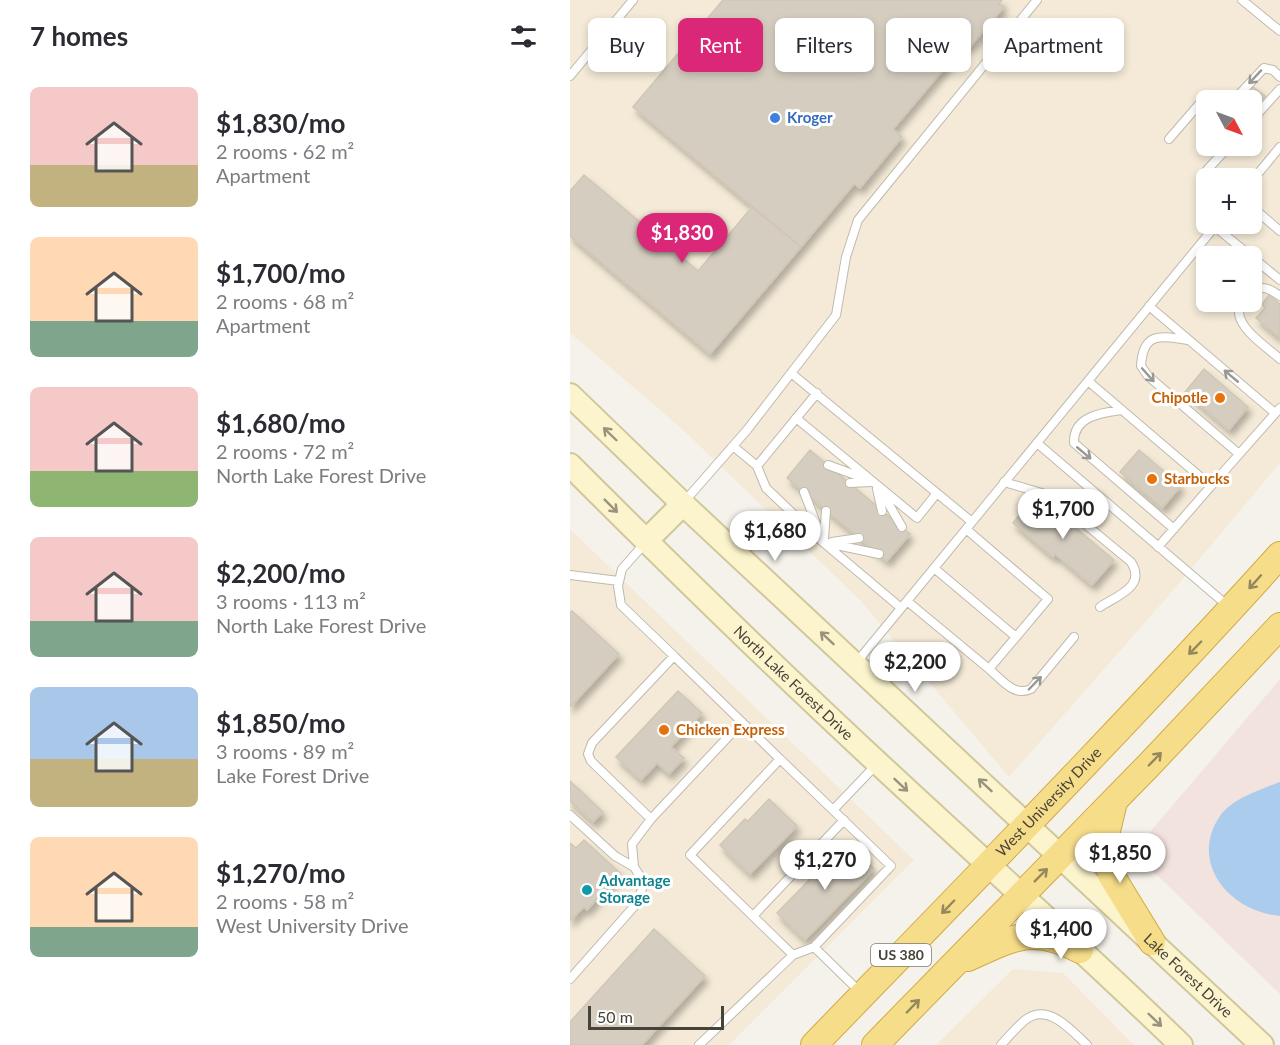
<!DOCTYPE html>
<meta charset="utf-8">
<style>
:root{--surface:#fff;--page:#f2f2f3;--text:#2b2b33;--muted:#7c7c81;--accent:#db2777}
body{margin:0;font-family:Lato,sans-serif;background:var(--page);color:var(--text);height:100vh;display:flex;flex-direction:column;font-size:22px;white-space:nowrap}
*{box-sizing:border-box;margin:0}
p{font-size:20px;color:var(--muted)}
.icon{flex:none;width:33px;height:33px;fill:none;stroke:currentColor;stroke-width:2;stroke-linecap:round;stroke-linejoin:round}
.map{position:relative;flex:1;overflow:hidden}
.panel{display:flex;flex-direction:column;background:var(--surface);width:570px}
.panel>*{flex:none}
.top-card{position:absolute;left:18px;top:18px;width:570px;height:54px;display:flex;gap:12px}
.needle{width:39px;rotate:131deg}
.fabs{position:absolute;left:626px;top:90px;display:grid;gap:12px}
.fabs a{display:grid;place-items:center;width:66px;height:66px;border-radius:9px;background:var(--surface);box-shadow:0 3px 9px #0003;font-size:30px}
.scale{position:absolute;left:18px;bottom:15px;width:136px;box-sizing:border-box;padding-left:6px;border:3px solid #474338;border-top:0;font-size:16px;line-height:21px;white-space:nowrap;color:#474338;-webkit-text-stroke:4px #fff;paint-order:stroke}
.price{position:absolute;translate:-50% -51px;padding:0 14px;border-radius:21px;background:#fff;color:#222;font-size:20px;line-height:39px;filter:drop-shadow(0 2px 3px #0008)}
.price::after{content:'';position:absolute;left:50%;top:36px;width:18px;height:14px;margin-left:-9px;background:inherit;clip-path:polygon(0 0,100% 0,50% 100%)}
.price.current{background:var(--accent);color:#fff}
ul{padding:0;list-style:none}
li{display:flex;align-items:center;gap:18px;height:150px;padding:0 30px}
li span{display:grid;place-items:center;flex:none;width:168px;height:120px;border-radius:9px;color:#555}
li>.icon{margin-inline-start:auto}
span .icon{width:72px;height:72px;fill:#fffc;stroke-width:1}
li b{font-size:26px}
h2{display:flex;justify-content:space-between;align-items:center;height:72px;padding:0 30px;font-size:26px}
.pill{padding:0 21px;border-radius:9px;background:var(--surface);box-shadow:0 3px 9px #0003;font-size:21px;line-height:54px}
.pill.current{background:var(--accent);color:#fff}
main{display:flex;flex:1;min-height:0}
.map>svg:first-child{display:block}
</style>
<main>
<section class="panel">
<h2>7 homes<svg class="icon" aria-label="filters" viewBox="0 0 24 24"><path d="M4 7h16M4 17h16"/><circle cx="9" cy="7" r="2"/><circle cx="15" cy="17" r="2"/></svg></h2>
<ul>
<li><span style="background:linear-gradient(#f6c9c9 65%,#c2b280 0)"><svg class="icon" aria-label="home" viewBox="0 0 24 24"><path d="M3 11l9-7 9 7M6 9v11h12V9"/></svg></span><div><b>$1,830/mo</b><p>2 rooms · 62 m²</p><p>Apartment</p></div></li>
<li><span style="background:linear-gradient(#ffd9b3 70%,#7fa58c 0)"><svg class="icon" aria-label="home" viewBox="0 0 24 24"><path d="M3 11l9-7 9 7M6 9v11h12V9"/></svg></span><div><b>$1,700/mo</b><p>2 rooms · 68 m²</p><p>Apartment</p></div></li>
<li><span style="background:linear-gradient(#f6c9c9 70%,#8fb573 0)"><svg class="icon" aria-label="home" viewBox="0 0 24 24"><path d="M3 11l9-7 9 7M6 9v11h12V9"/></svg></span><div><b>$1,680/mo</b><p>2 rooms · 72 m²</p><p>North Lake Forest Drive</p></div></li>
<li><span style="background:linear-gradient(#f6c9c9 70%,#7fa58c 0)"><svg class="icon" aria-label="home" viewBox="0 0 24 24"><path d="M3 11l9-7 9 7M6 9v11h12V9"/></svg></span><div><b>$2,200/mo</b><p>3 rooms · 113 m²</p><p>North Lake Forest Drive</p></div></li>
<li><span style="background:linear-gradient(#a9c7e8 60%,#c2b280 0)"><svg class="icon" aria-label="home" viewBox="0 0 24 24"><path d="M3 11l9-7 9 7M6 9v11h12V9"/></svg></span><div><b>$1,850/mo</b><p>3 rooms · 89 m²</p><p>Lake Forest Drive</p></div></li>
<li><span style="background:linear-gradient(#ffd9b3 75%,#7fa58c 0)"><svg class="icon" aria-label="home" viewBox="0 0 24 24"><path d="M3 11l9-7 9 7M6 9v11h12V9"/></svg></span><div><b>$1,270/mo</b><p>2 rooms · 58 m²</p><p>West University Drive</p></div></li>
</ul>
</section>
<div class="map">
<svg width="710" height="1045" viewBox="0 0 710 1045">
<defs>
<filter id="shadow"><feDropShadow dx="3.5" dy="6" stdDeviation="3" flood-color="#0004"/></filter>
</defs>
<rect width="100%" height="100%" fill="#f4f2ea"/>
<path fill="#f4ead7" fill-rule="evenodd" d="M0,0H710V463L600,594L439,777L290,600L111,428L0,333ZM636,100H681V146H636ZM636,178H681V224H636ZM636,256H681V302H636Z
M0,529L344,860L159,1045H0Z
M443,969L493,973L564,1045H366Z"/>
<path fill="#f3e3de" d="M710,679V994L563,852Z"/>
<path fill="#abccec" d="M710,782V916C660,912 618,863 650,816C661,799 692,789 710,782Z"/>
<path fill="#d5cec0" stroke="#cfc7b4" stroke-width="1.5" filter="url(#shadow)" d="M153,0H432L429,4L434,7L399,48L395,44L323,129L332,137L290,188L284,184L231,247L63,107Z
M682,86L695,96L681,113V100H670Z
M14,175L128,271L182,207L231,247L140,354L0,236V191Z
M699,295L710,304V338L686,318L695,308L692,304Z
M634,369L678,407L659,430L615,392Z
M240,450L340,534L317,561L217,478Z
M569,450L611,486L592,508L550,472Z
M466,495L544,560L522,585L485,554L483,557L443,523Z
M2,611L49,654L0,707V613Z
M108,691L132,713L101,747L114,758L99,774L87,763L71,780L46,757Z
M0,781L33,812L23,822L0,801Z
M199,799L227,826L180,874L150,845L175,819L178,821Z
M14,840L50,873L17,910L14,907L0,921V843L6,848Z
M276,842L304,869L235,940L207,913Z
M84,929L135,976L72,1045H0V1022Z"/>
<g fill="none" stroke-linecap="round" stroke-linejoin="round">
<g stroke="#bfbaad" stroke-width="10">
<path id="service" d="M672,0L710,31
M0,76L63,0
M664,100L694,68L703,70L710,77
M681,121L710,89
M599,139L631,102L636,106
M637,170L659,146
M681,182L710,147
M681,206L710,231
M644,226L710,280
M681,292C692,284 700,289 710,296
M672,302C658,323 696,346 710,359
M579,306L705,413
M618,340C591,336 573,331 571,366L578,376L669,454
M221,373L402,522
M518,381L641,486L588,547
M552,410C531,413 503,416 504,443L604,529
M226,418L347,518L367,493
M467,443L658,606
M163,446L187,466L196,488L254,543L331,608
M258,465L299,480
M187,466L247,393
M434,482L475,494L486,500L561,562C577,587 546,596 530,607
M280,483L301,482
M641,486L710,408
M307,489L312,511
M310,489L332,527
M234,492L252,539
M114,502L177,430L266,315L276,257L288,220L467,0
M254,538L256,511
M262,542L289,538
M75,543L52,569L48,586L51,605L104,656
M257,543L309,554
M364,568L446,637
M0,575L49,581
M337,601L419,669L478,599L396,529
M286,663L647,224
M419,669C432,680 444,697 461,689L504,637
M263,810L307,764
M0,815L45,856L64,867
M81,819L172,722
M183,916L274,820
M244,947L289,991
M0,979L68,902L74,882L64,867L62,844L81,819L21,761L18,754L22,743L104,656L210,759L120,855L223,955
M129,1045L223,955L244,947L321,866L210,759
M431,1045C438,1037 446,1028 454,1021C477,1001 501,1030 517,1045"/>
</g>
<g stroke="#d0c79c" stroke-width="26">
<g id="secondary">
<path id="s1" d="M0,395L113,504L692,1045"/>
<path id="s2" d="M0,465C101,566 204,667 309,764C410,858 512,949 611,1045"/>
<path d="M76,541L113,504"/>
</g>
</g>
<g stroke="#d3aa44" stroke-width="28">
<g id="trunk">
<path d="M544,802L535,839L541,875L582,942"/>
<path d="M398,958C444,937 463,925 510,950"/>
<path id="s3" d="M244,1045C401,883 559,722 710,555"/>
<path d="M305,1045L578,766L710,626"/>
</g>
</g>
<use href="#service" stroke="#fff" stroke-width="8"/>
<use href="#secondary" stroke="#fbf4cd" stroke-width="22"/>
<use href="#trunk" stroke="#f6dd8a" stroke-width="26"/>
</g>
<defs><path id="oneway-shaft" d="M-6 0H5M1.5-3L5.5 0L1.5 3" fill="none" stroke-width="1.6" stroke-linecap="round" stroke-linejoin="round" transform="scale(1.5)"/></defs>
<g stroke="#9a9892">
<use href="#oneway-shaft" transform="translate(685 77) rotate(133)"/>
<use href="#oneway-shaft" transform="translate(578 375) rotate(48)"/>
<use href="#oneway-shaft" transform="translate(661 376) rotate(-140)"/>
<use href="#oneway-shaft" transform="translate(514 453) rotate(40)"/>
<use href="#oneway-shaft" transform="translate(465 683) rotate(-46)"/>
</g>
<g stroke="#98937b">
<use href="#oneway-shaft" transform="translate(40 434) rotate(-136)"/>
<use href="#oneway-shaft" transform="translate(41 506) rotate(45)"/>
<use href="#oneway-shaft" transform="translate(257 638) rotate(-137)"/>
<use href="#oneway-shaft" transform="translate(331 785) rotate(43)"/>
<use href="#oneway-shaft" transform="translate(415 785) rotate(-137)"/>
<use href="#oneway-shaft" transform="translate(585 1020) rotate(44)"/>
</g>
<g stroke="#96885d">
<use href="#oneway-shaft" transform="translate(685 582) rotate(132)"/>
<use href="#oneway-shaft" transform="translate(625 648) rotate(134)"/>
<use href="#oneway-shaft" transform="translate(585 759) rotate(-46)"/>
<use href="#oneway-shaft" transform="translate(471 875) rotate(-45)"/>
<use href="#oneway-shaft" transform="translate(378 907) rotate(134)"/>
<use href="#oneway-shaft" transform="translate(343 1006) rotate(-46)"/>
</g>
<circle fill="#3f7fe0" stroke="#fff" stroke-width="2" cx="205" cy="118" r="6"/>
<g fill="#e8710a" stroke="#fff" stroke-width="2">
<circle cx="650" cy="398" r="6"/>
<circle cx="582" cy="479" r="6"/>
<circle cx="94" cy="730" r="6"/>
</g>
<circle fill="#0f9aa8" stroke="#fff" stroke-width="2" cx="17" cy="890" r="6"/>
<g text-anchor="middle" stroke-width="6" stroke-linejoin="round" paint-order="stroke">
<rect fill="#fff" stroke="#7e7b74" stroke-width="1.5" x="301" y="944" width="60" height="22" rx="4.5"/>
<g font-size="14" font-weight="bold" fill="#474338">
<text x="331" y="960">US 380</text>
</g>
<g font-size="15" font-weight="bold" fill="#366cbe" stroke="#fff" text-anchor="start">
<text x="217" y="123">Kroger</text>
</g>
<g font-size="15" font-weight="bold" fill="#c56008" stroke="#fff" text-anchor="start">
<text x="638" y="403" text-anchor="end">Chipotle</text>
<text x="594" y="484">Starbucks</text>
<text x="106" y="735">Chicken Express</text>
</g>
<g font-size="15" fill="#474338" stroke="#fff">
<text dy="5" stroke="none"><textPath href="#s2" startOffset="312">North Lake Forest Drive</textPath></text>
<text dy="5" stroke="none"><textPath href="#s3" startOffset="338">West University Drive</textPath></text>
<text dy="5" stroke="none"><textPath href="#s1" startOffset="848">Lake Forest Drive</textPath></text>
</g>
<g font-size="15" font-weight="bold" fill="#0d838f" stroke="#fff" text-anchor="start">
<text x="29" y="886">Advantage<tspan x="29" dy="17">Storage</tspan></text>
</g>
</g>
</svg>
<div class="fabs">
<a><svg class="needle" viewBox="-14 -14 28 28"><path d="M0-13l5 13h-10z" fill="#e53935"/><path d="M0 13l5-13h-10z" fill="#7c7c81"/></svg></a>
<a>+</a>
<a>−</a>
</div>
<div class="scale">50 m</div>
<b class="price current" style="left:112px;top:264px">$1,830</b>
<b class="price" style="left:493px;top:540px">$1,700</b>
<b class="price" style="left:205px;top:562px">$1,680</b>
<b class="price" style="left:345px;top:693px">$2,200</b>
<b class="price" style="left:550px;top:884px">$1,850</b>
<b class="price" style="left:255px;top:891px">$1,270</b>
<b class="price" style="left:491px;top:960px">$1,400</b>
<div class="top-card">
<a class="pill">Buy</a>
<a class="pill current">Rent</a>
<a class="pill">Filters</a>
<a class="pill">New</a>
<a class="pill">Apartment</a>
</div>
</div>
</main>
